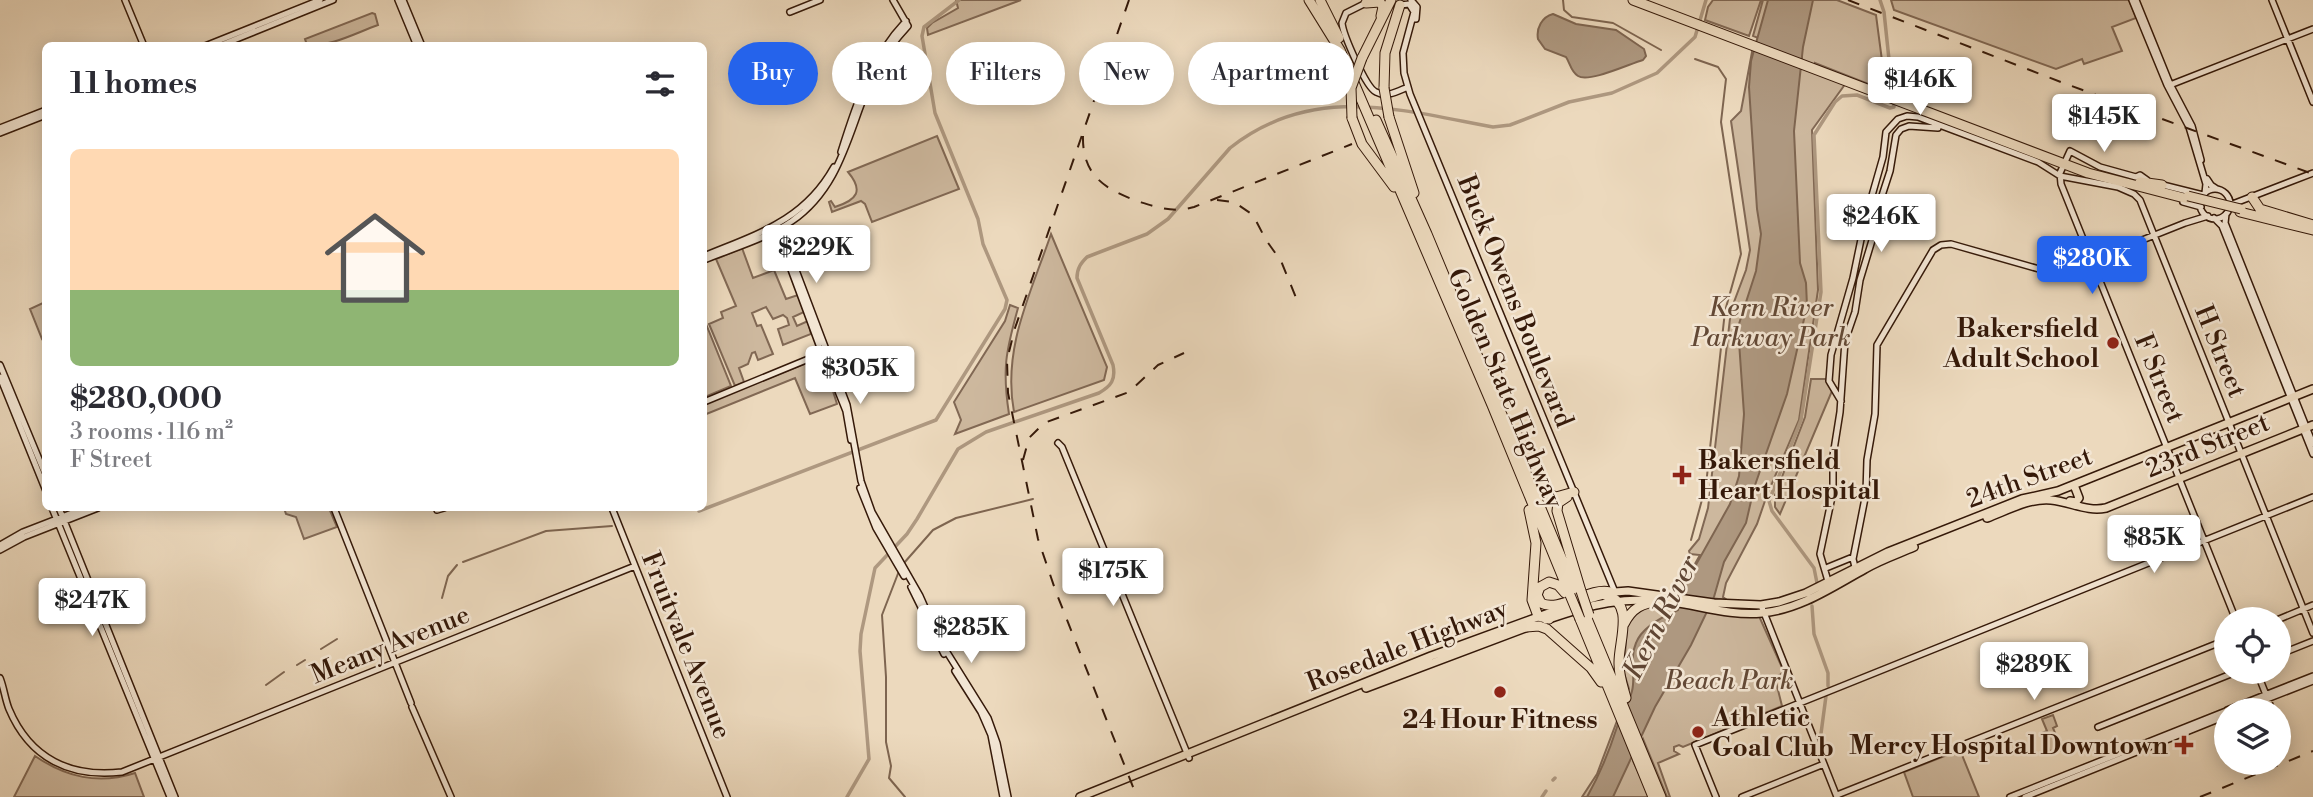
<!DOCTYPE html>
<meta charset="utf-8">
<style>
:root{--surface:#fff;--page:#f7f7f7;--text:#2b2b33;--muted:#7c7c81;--line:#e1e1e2;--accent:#2563eb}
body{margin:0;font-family:"Libre Bodoni",serif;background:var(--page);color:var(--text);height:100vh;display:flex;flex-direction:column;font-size:26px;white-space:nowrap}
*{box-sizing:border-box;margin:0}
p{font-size:23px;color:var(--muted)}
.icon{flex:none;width:38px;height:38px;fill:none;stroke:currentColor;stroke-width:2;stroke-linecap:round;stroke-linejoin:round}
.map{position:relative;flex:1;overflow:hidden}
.panel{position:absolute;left:42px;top:42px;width:665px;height:469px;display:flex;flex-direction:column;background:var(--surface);border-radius:10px;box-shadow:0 4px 18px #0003}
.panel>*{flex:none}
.top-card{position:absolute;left:728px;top:42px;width:665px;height:63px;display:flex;gap:14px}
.controls{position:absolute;left:2214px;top:607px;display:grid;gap:14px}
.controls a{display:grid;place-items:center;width:77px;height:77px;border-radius:50%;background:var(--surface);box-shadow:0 4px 18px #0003;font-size:35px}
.price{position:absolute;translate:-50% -60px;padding:0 16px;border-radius:7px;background:#fff;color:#222;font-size:23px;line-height:46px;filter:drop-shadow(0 2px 4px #0008)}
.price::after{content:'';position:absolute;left:50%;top:42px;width:21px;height:16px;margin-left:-10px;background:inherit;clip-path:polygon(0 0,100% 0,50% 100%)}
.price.on{background:var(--accent);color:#fff}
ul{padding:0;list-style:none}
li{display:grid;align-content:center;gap:14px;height:371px;padding:0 28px}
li+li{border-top:2px solid var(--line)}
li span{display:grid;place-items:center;height:217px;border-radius:10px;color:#555}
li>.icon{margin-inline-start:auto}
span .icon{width:126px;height:126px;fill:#fffc;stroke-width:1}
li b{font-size:30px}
h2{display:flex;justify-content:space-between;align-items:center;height:84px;padding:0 28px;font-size:30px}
.tag{padding:0 24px;border-radius:32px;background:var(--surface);box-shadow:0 4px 18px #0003;font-size:24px;line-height:63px}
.tag.on{background:var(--accent);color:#fff}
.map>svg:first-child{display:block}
</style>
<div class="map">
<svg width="2313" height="797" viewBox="0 0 2313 797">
<rect width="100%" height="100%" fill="#ecd9bd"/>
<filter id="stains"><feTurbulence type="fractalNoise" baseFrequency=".00286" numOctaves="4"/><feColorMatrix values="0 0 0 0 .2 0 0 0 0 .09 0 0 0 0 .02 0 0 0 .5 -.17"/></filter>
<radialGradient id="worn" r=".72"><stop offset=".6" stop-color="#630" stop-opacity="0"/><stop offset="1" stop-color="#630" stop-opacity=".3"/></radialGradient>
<path fill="#cdb89e" stroke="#816854" stroke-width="2" d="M956,0H1021L928,35L927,28L932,23L958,8Z
M1713,0H1761L1749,36L1705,20L1708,7Z
M1763,0H1837L1876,15L1886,91L1815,63V71L1846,83L1812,130L1818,290L1799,420L1767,495L1757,524L1726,583L1723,597L1727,600L1678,594L1700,555L1690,554L1689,551L1699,539L1708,508L1731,310L1746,270L1750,250L1731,121L1741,111L1752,52L1801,69L1802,55L1753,36Z
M1891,0H2129L2136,18L2112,27L2122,51L2084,64L2082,59L2056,69L1894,10Z
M372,13L375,14L378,25C353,34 333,46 307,45L305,39Z
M937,136L959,189L872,222L865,204L861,201L832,212L829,202L831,201L835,207C857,200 864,191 848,172Z
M1051,234L1107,367L1104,380L1014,412C1002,348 1031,293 1051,234Z
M742,248L753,278L774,270L786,299L798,295L804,312L793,317L797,326L808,321L811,334L783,345L778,329L789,325L787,318L783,315L773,319L766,307L752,313L757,326L761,325L773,354L758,360L755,352L752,353L748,364L739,368L744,382L735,386L709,324L723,318L721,312L736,306L716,259Z
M45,302V337L42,339L30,309Z
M1010,305L1018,308C1006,351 1002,369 1009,414L955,434L961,420L954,402L1005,321Z
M704,319L731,386L705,397L704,394Z
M819,358L828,375L837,404L810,414L795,378L704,415V404Z
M1811,379H1827L1832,391L1780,514L1775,507V495L1805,417Z
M284,508H329L337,527L304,539L296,517L286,514Z
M1648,605L1759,616L1784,672L1775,678L1782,706L1683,747L1679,745L1674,747V751L1679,754L1658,763L1670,797H1667L1643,739L1633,761L1650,797H1582L1597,774L1629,689L1624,673L1627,623L1634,611Z
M2053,715L2057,726L2053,728L2062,750L2051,754L2042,733L2047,731L2042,719Z
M1960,750L1979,797H1913L1904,772Z
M35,756C66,777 98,785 135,773L144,797H14Z"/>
<path fill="#ae9880" stroke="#7e6550" stroke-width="2" d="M1768,0H1813L1803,47L1794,131L1800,263L1806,283L1807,306L1787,394L1754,488L1746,523L1724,562L1714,597L1691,645L1655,707L1613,797H1587C1600,774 1609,752 1617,727C1621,715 1629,704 1632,691C1636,676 1629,659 1636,643C1642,627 1664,616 1678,610L1684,586L1730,504L1739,476L1744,414L1738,327L1756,271L1761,234L1757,209L1749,87L1751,61Z
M1553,14L1576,24L1616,30L1644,49L1646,56L1643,60C1629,64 1589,83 1578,76C1571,72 1570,63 1566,57L1545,49L1538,39C1536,28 1542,17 1553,14Z"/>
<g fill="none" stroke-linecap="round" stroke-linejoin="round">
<path stroke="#7e6550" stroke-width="2" d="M1563,0L1564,10L1572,17L1613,23L1661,50
M1691,540L1706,485L1725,311L1741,254L1721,122L1726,79L1718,67L1695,59
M463,562L546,531L612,526
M904,563L933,530L956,518L1033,499
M899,571L882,615L886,677V742L891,766L889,778L905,797
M442,598L448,576L457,565
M321,649L337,639
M297,665L305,660
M266,685L284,672"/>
<path stroke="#ae9880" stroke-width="3.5" d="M699,511L936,420L1005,309L1007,300L983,244L978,219L935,113L922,36L924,27L959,0
M1817,583L1814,568L1772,511L1769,501L1801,420L1821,292L1814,135L1835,102L1842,96L1857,95L1890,108L1894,107L1884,12L1880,0
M1812,606L1814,634L1828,673V686
M1820,741L1826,696
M1553,780L1555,778
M847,797L869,759L860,651L861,634L875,568L907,534L917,519L958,449L986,432L1099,393C1111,386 1116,380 1113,365L1077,278C1077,268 1081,263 1087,257L1147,234L1168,219L1230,148C1312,83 1401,110 1493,127L1510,125L1569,102L1612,93L1657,73L1695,37L1706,0
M1542,797L1546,791"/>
<g stroke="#351909" stroke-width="8">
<path id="secondary" d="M125,0L144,46
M398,0L417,46
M403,0L422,46
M1411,0L1417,7L1416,19
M2132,0L2167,85L2189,127L2206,184L2205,193
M2136,0L2170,84L2192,126L2201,160
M2272,0L2313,102
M1366,3L1346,13L1342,23C1343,34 1366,88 1376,92C1387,98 1398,91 1408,87
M1400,5L1409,4L1414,12L1403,53L1404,73L1410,94L1615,592
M790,12L820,0
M205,46L320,0
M219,46L333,0
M2170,85L2313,29
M0,128L46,110
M0,133L46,115
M841,152C856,104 871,58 906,21
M2207,179L2211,185L2217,189
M2147,180L2140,175L2136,177L2100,167L2070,151L2060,173L2061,184L2236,620
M2163,185L2203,195
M2200 204a15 15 0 1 1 30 0a15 15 0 1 1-30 0Z
M2183,202L2201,207
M2230,205L2313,173
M2226,214L2225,223L2313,444
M2214,218L2222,226L2313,454
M774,227L794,265L847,405L861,481L872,512L920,596L940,641L988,718L997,743L1008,797
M704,256C757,234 804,221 834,167
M786,256L819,345
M704,260C733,248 766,239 792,221C845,184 849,123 876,69C885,53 896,39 908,26L893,0
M0,365L46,476
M0,377L46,491
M836,386L846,411L851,440
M1841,401L1829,381L1831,355L1853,278L1865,220L1883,157L1886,132L1898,119L1907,116L1918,117L2038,162L2060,176L2118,187L2134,194L2140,200L2313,633
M704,402L823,353
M1058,443L1062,447L1189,758
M860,488L876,528L904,576
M52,508L170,797
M59,508L175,797
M334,508L411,703
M612,508L727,797
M437,510L444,508
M0,545L23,532L85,508
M0,550L24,537L98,508
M1855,567L1853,559L1866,493L1867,460L1875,414L1877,345L1933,250L1941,245L1951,244L2046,271L2057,272L2072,268L2185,223L2208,216
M1826,568L1853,557
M1828,581L1820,554L1833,492V456L1840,412L1845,341L1855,312L1860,280L1873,237L1878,208L1890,171L1896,135L1901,129L1909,126L1938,128
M911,587L944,654
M1761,605L1837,797
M2277,620L2313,605
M2278,655L2313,641
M955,671L981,712L991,735L1003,797
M2257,672L2272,710
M0,678C4,688 5,699 9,709C30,759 71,778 122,772L635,566
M412,707L451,797
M2227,710L2313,676
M2239,710L2313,681
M2098,727L2236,672
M2278,727L2280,730
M1837,795L2226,640
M1716,797L1695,745L2313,497
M1742,797L1824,764
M2010,797L2226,711
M2025,797L2226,716"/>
</g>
<g stroke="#351909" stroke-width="10">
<path id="primary" d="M2070,501L2076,502L2079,498L2074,485
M1987,518C2008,510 2029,498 2051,500C2071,502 2087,512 2106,508L2313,425
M1579,602L1615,592L1628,591L1714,603L1761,605L1779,602L1806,593L1888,552L2022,499L2058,491L2313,389
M1546,620C1591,604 1624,596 1672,602C1701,606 1732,616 1762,613C1801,609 1832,587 1865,569C1880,560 1898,554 1914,547
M1366,688L1528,627
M1080,797L1431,656L1568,606"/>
</g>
<g stroke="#351909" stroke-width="11">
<path id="highway" d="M1309,0L1340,50L1492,405L1570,595
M1320,0L1339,38
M1633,0L2088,173L2188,199
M1366,3L1380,2L1383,7L1381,16
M1362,58L1391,0
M1384,88L1385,53L1400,5
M1389,117L1414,193
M1352,118L1362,144L1394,187
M1376,120L1427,234L1576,593
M2140,182L2162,185
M2252,197L2260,209L2313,225
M2240,212L2313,230
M1518,436L1548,494L1556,497L1574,492
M1567,497L1558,503L1557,511L1581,591
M1529,510L1536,543L1532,600L1538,616L1549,619
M1565,593L1558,585L1549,582L1540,587L1537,595L1541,603C1559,613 1589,587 1610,592
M1605,595C1636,602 1618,643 1619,664C1619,676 1623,687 1626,698
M1586,616L1661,797
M1580,619L1653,797
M1624,624C1632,608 1642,603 1660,601
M1526,627L1539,626L1547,629L1591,668L1601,682"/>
</g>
<use href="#secondary" stroke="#f3e6d4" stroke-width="5"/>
<use href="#primary" stroke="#ecd9bd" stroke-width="7"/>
<use href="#highway" stroke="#ecd9bd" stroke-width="9"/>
<path stroke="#351909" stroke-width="2" stroke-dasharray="12 12" stroke-linecap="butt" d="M1129,0L1015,328L1007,360L1008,393L1038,539L1056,592L1137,797
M1848,0L2066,84L2313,174
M1083,136C1082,176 1106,190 1140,202C1159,208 1174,213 1194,207L1352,144
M1217,200L1234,202L1253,215L1266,240L1281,261L1297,300
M1023,460L1029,438L1044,423L1129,392L1158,365L1184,353
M2200,797L2313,751"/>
<g stroke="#351909" stroke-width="11" stroke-linecap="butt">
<path id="highway-bridge" d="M1384,88L1389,117
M1352,118L1351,88L1362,58
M2188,196L2241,209
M1581,591L1589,615
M1570,595L1580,619"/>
</g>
<use href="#highway-bridge" stroke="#ecd9bd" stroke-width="9"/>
</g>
<g fill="#8f2418" stroke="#f3e6d4" stroke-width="2.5">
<circle cx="2113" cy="343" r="7"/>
<path d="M1678.5 464.5h7v7h7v7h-7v7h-7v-7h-7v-7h7z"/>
<circle cx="1500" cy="692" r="7"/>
<circle cx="1698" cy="732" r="7"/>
<path d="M2180.5 734.5h7v7h7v7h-7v7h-7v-7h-7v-7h7z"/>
</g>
<g text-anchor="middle" stroke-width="5" stroke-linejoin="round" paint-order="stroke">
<g font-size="26" fill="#351909" stroke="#f3e6d4">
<text transform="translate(1516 301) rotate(68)" y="9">Buck Owens Boulevard</text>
<text transform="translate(2221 351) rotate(68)" y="9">H Street</text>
<text transform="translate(2160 378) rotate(68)" y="9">F Street</text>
<text transform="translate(1506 388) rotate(67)" y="9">Golden State Highway</text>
<text transform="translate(2207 445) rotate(-22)" y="9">23rd Street</text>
<text transform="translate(2029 477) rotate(-20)" y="9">24th Street</text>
<text transform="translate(390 644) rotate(-22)" y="9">Meany Avenue</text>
<text transform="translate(687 645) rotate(68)" y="9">Fruitvale Avenue</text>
<text transform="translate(1407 645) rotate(-21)" y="9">Rosedale Highway</text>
</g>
<g font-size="26" font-style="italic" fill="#634936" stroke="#f3e6d4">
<text x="1771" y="316">Kern River<tspan x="1771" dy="30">Parkway Park</tspan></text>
<text x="1729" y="689">Beach Park</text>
</g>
<g font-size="26" font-weight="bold" fill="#351909" stroke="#f3e6d4" text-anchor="end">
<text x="2099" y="337">Bakersfield<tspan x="2099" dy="30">Adult School</tspan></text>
<text x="1698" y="469" text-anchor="start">Bakersfield<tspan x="1698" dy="30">Heart Hospital</tspan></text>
<text x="1712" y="726" text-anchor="start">Athletic<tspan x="1712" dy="30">Goal Club</tspan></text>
<text x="1500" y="728" text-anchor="middle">24 Hour Fitness</text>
<text x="2168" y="754">Mercy Hospital Downtown</text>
</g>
<g font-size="28" font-style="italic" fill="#5f4533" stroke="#f3e6d4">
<text transform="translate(1660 617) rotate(-63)" y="10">Kern River</text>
</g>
</g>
<rect width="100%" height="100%" filter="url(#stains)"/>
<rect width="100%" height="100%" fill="url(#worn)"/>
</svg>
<div class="controls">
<a><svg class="icon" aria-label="locate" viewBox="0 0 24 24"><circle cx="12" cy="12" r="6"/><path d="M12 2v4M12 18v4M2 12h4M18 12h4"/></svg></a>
<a><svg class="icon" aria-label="layers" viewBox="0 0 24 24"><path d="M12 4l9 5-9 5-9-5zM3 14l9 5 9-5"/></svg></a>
</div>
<b class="price" style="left:1920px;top:117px">$146K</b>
<b class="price" style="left:2104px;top:154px">$145K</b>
<b class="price" style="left:1881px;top:254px">$246K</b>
<b class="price" style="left:816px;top:285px">$229K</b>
<b class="price on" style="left:2092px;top:296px">$280K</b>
<b class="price" style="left:860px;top:406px">$305K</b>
<b class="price" style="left:2154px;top:575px">$85K</b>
<b class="price" style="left:1113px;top:608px">$175K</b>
<b class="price" style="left:92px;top:638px">$247K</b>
<b class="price" style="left:971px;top:665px">$285K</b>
<b class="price" style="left:2034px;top:702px">$289K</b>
<div class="top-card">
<a class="tag on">Buy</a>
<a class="tag">Rent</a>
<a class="tag">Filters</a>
<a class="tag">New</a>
<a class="tag">Apartment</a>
</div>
<section class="panel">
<h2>11 homes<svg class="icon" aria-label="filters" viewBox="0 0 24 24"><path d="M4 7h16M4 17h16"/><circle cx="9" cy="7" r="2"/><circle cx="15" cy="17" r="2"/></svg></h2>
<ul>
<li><span style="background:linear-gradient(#ffd9b3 65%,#8fb573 0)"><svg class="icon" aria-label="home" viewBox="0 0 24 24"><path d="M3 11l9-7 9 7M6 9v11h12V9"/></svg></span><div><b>$280,000</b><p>3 rooms · 116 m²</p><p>F Street</p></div></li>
</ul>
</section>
</div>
